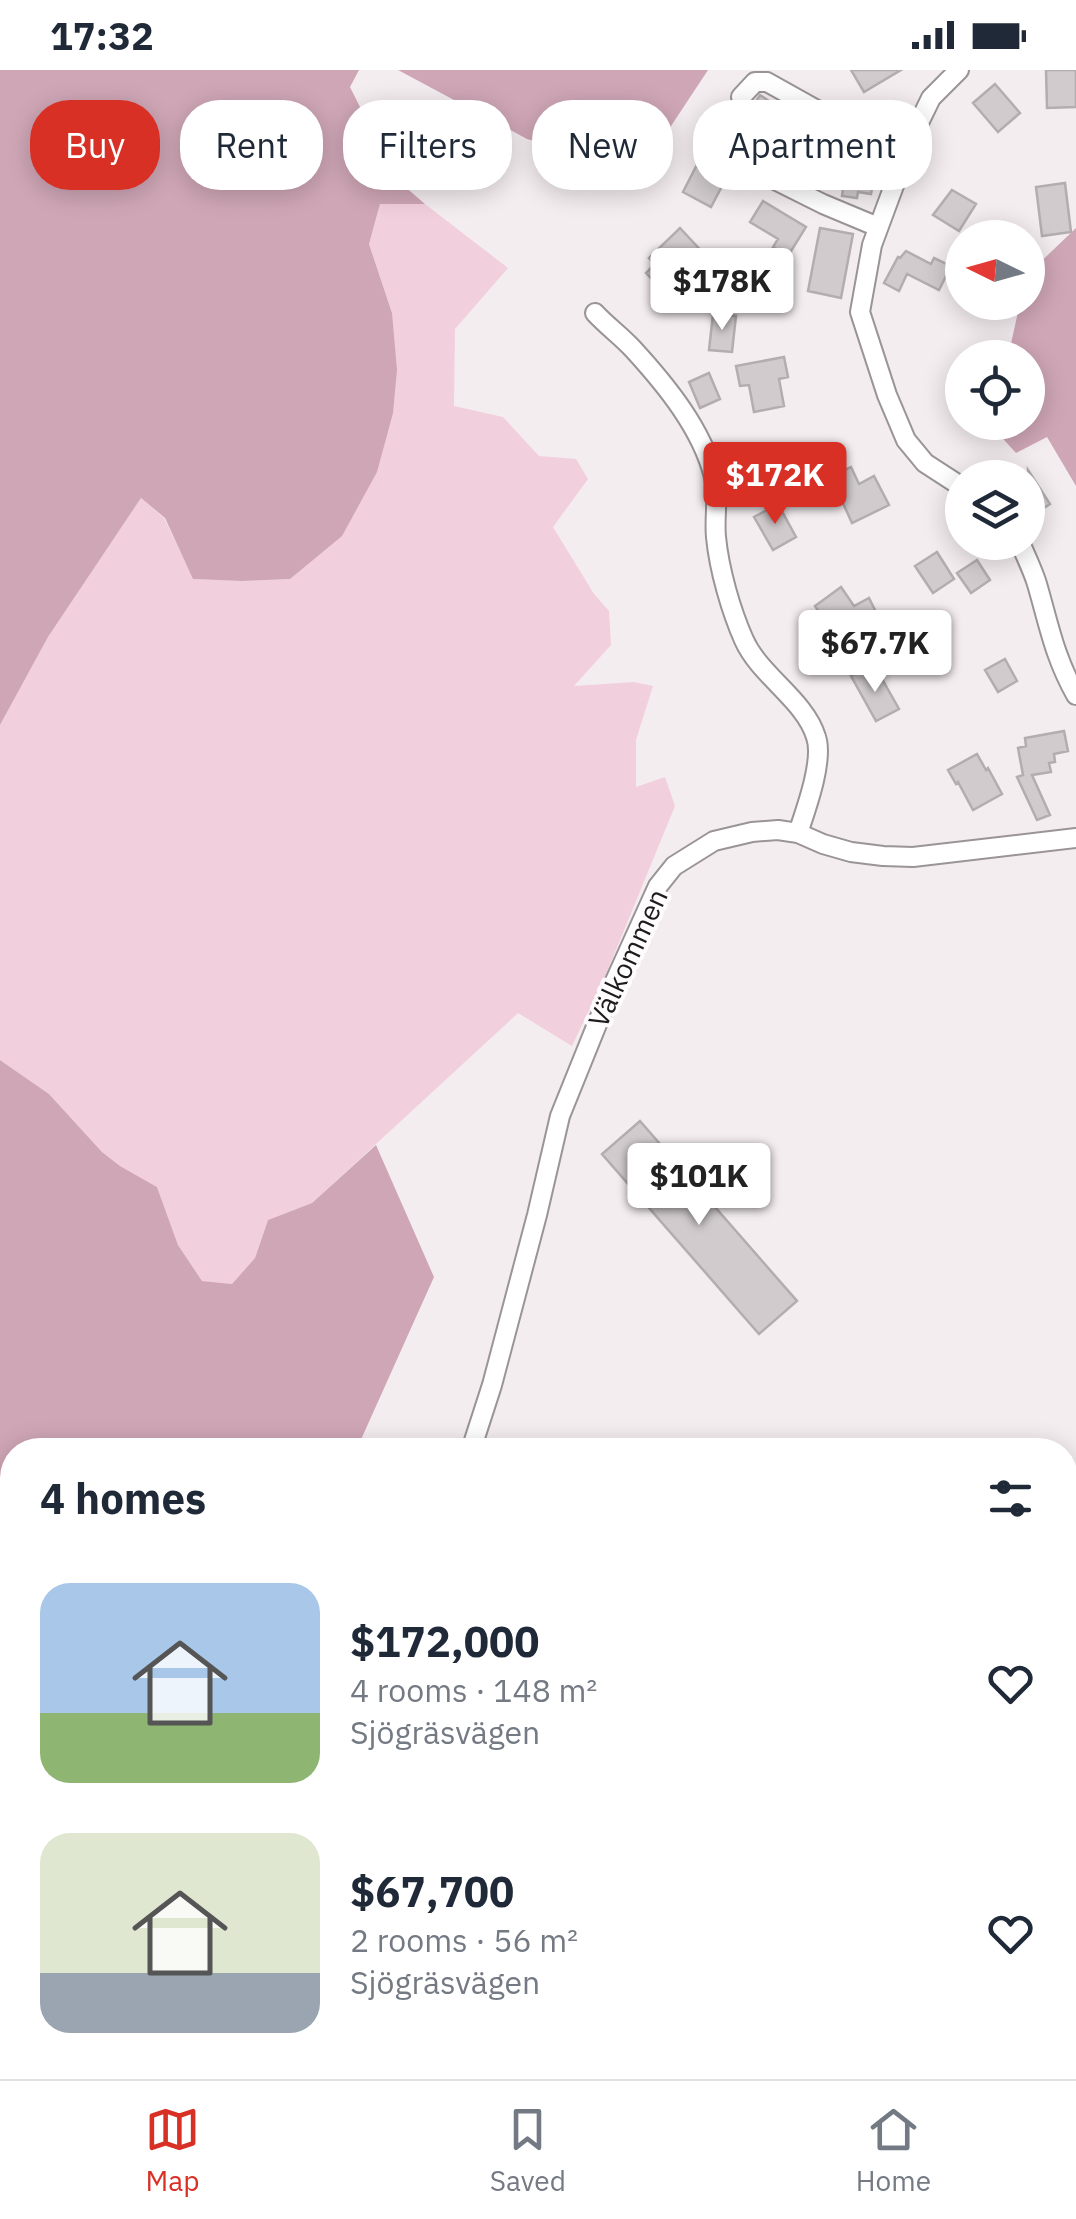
<!DOCTYPE html>
<meta charset="utf-8">
<style>
:root{--surface:#fff;--page:#f6f6f7;--text:#1f2937;--muted:#747a83;--line:#e0e1e3;--accent:#d93025}
body{margin:0;font-family:"IBM Plex Sans",sans-serif;background:var(--page);color:var(--text);height:100vh;display:flex;flex-direction:column;font-size:38px;white-space:nowrap}
*{box-sizing:border-box;margin:0}
p{font-size:32px;color:var(--muted)}
.icon{flex:none;width:55px;height:55px;fill:none;stroke:currentColor;stroke-width:2;stroke-linecap:round;stroke-linejoin:round}
.map{position:relative;flex:1;overflow:hidden}
.panel{position:absolute;left:0px;top:1368px;width:1078px;height:642px;display:flex;flex-direction:column;background:var(--surface);border-radius:40px 40px 0 0;box-shadow:0 5px 25px #0003}
.panel>*{flex:none}
.hud{position:absolute;left:30px;top:30px;width:1018px;height:90px;display:flex;gap:20px}
.needle{width:65px;rotate:275deg}
.fabs{position:absolute;left:945px;top:150px;display:grid;gap:20px}
.fabs a{display:grid;place-items:center;width:100px;height:100px;border-radius:50%;background:var(--surface);box-shadow:0 5px 25px #0003;font-size:50px}
.price{position:absolute;translate:-50% -85px;padding:0 22px;border-radius:10px;background:#fff;color:#222;font-size:32px;line-height:65px;filter:drop-shadow(0 2px 5px #0008)}
.price::after{content:'';position:absolute;left:50%;top:60px;width:30px;height:22px;margin-left:-15px;background:inherit;clip-path:polygon(0 0,100% 0,50% 100%)}
.price.on{background:var(--accent);color:#fff}
ul{padding:0;list-style:none}
li{display:flex;align-items:center;gap:30px;height:250px;padding:0 40px}
li span{display:grid;place-items:center;flex:none;width:280px;height:200px;border-radius:30px;color:#555}
li>.icon{margin-inline-start:auto}
span .icon{width:120px;height:120px;fill:#fffc;stroke-width:1}
li b{font-size:42px}
h2{display:flex;justify-content:space-between;align-items:center;height:120px;padding:0 40px;font-size:42px}
.tag{padding:0 35px;border-radius:40px;background:var(--surface);box-shadow:0 5px 25px #0003;font-size:35px;line-height:90px}
.tag.on{background:var(--accent);color:#fff}
.status{display:flex;justify-content:space-between;align-items:center;height:70px;padding:0 50px;background:var(--surface);direction:ltr}
.status svg{height:28px;fill:currentColor}
.menu{display:flex;justify-content:space-around;align-items:center;height:140px;border-top:2px solid var(--line);background:var(--surface);font-size:28px;color:var(--muted)}
.menu a{display:grid;justify-items:center;gap:5px}
.menu .on{color:var(--accent)}
.map>svg:first-child{display:block}
</style>
<div class="status"><b>17:32</b><svg viewBox="0 0 49 12"><path d="M0 12V9h3v3zM5 12V6h3v6zM10 12V3h3v9zM15 12V0h3v12zM26 1h20v11H26zM47 4h2v5h-2z"/></svg></div>
<div class="map">
<svg width="1076" height="2009" viewBox="0 0 1076 2009">
<rect width="100%" height="100%" fill="#f4edf0"/>
<path fill="#f2cfdd" d="M380,134H425L508,198L455,259L454,336L503,347L539,386L576,389L588,409L553,457L594,524L609,541L611,575L574,616L634,612L653,616L636,670V717L665,707L675,736L604,909L572,976L518,943L312,1133L268,1150L255,1188L232,1214L202,1211L178,1175L157,1117L120,1096L102,1082L49,1024L0,990V655L48,567L141,428L164,448L194,509L241,511L290,509L392,243L369,174Z
M7,1468L12,1474V1998H285L283,2009H0V1482Z
M308,1998H727L726,2009H306Z"/>
<path fill="#cfa6b6" d="M0,0H359L350,17L396,109L425,134H380L369,174L392,243L397,300L393,343L377,402L342,466L290,509L241,511L193,509L165,448L141,428L48,567L0,655Z
M398,0H708L642,100L527,69Z
M1076,158V416L1047,367L1016,383L995,360L996,353L1028,352V288L1008,287L1020,233L1028,232L1029,203Z
M0,990L49,1024L102,1082L120,1096L157,1117L178,1175L202,1211L232,1214L255,1188L268,1150L312,1133L376,1075L434,1207L359,1374L75,1371L71,1380H12V1464L7,1468L0,1482Z"/>
<path fill="#ad8595" d="M1076,1460V2009H833L834,1998H1065V1469Z"/>
<path fill="#d1cbcd" stroke="#b3adaf" stroke-width="2.5" d="M851,0H901L864,22Z
M1046,0H1076V37L1047,38Z
M995,14L1020,43L998,62L973,33Z
M760,25L785,42L768,68L743,52Z
M810,77L831,80L830,89L876,96L871,124L858,122L857,128L842,126L843,119L832,118L833,111L806,107Z
M703,83L723,93L730,101L711,137L683,122Z
M1065,113L1071,162L1042,166L1036,117Z
M952,120L976,134L959,161L933,145Z
M763,131L806,157L788,186L773,177L778,169L750,152Z
M680,158L706,186L667,225L646,203L655,194L649,188Z
M820,158L853,164L841,228L808,221Z
M906,181L931,194L934,188L951,196L939,220L907,204L899,221L884,213L898,187L900,188Z
M713,244L736,246L732,282L709,280Z
M784,287L788,307L779,309L784,336L754,342L749,315L740,316L736,296Z
M709,303L720,329L700,338L689,312Z
M851,397L859,414L874,406L889,435L852,453L831,407Z
M1028,400L1050,434L1028,448Z
M778,434L796,467L773,480L754,447Z
M937,482L954,509L933,523L915,496Z
M977,490L990,510L971,523L957,503Z
M841,517L854,536L869,528L875,540L836,567L815,536Z
M1005,589L1017,611L998,622L985,600Z
M864,598L873,614L882,609L899,639L876,651L851,606Z
M1064,661L1068,681L1054,684L1055,692L1049,693L1051,702L1032,705L1050,745L1037,750L1017,707L1023,705L1018,678L1026,676L1025,668Z
M977,684L986,700L988,698L1002,724L973,740L958,712L956,714L948,700Z
M640,1051L797,1231L759,1264L602,1084Z"/>
<g fill="none" stroke-linecap="round" stroke-linejoin="round">
<g stroke="#9a9496" stroke-width="22">
<path id="street" d="M959,0L931,28L912,67L872,175L860,242L887,325L906,370L925,393L962,417
M741,27L755,12H767L835,50L906,85
M735,90L823,134L878,157
M595,243C607,256 621,266 633,279C666,315 702,359 714,407C719,426 714,448 716,467C719,499 731,541 744,570C760,606 805,630 816,667C824,690 806,739 798,763
M1018,472L1022,477C1027,489 1033,501 1037,514C1049,555 1054,586 1076,625
M471,1380L492,1315L537,1145L560,1046L610,922L658,816L674,796L714,771L752,762L778,760L798,763L823,774L851,782L883,786L913,787L1076,768"/>
</g>
<use href="#street" stroke="#fff" stroke-width="18"/>
</g>
<g text-anchor="middle" stroke-width="8" stroke-linejoin="round" paint-order="stroke">
<g font-size="28" fill="#1d1b1c" stroke="#fffcfd">
<text transform="translate(628 888) rotate(-65)" y="10">Välkommen</text>
</g>
</g>
</svg>
<div class="fabs">
<a><svg class="needle" viewBox="-14 -14 28 28"><path d="M0-13l5 13h-10z" fill="#e53935"/><path d="M0 13l5-13h-10z" fill="#747a83"/></svg></a>
<a><svg class="icon" aria-label="locate" viewBox="0 0 24 24"><circle cx="12" cy="12" r="6"/><path d="M12 2v4M12 18v4M2 12h4M18 12h4"/></svg></a>
<a><svg class="icon" aria-label="layers" viewBox="0 0 24 24"><path d="M12 4l9 5-9 5-9-5zM3 14l9 5 9-5"/></svg></a>
</div>
<b class="price" style="left:722px;top:263px">$178K</b>
<b class="price on" style="left:775px;top:457px">$172K</b>
<b class="price" style="left:875px;top:625px">$67.7K</b>
<b class="price" style="left:699px;top:1158px">$101K</b>
<div class="hud">
<a class="tag on">Buy</a>
<a class="tag">Rent</a>
<a class="tag">Filters</a>
<a class="tag">New</a>
<a class="tag">Apartment</a>
</div>
<section class="panel">
<h2>4 homes<svg class="icon" aria-label="filters" viewBox="0 0 24 24"><path d="M4 7h16M4 17h16"/><circle cx="9" cy="7" r="2"/><circle cx="15" cy="17" r="2"/></svg></h2>
<ul>
<li><span style="background:linear-gradient(#a9c7e8 65%,#8fb573 0)"><svg class="icon" aria-label="home" viewBox="0 0 24 24"><path d="M3 11l9-7 9 7M6 9v11h12V9"/></svg></span><div><b>$172,000</b><p>4 rooms · 148 m²</p><p>Sjögräsvägen</p></div><svg class="icon" aria-label="heart" viewBox="0 0 24 24"><path d="M12 20l-8-8c-3-5 5-10 8-4 3-6 11-1 8 4z"/></svg></li>
<li><span style="background:linear-gradient(#dfe7d0 70%,#9aa5b1 0)"><svg class="icon" aria-label="home" viewBox="0 0 24 24"><path d="M3 11l9-7 9 7M6 9v11h12V9"/></svg></span><div><b>$67,700</b><p>2 rooms · 56 m²</p><p>Sjögräsvägen</p></div><svg class="icon" aria-label="heart" viewBox="0 0 24 24"><path d="M12 20l-8-8c-3-5 5-10 8-4 3-6 11-1 8 4z"/></svg></li>
</ul>
</section>
</div>
<nav class="menu">
<a class="on"><svg class="icon" aria-label="map" viewBox="0 0 24 24"><path d="M3 6l6-2 6 2 6-2v14l-6 2-6-2-6 2zM9 4v14M15 6v14"/></svg>Map</a>
<a><svg class="icon" aria-label="saved" viewBox="0 0 24 24"><path d="M7 4h10v16l-5-4-5 4z"/></svg>Saved</a>
<a><svg class="icon" aria-label="home" viewBox="0 0 24 24"><path d="M3 11l9-7 9 7M6 9v11h12V9"/></svg>Home</a>
</nav>
